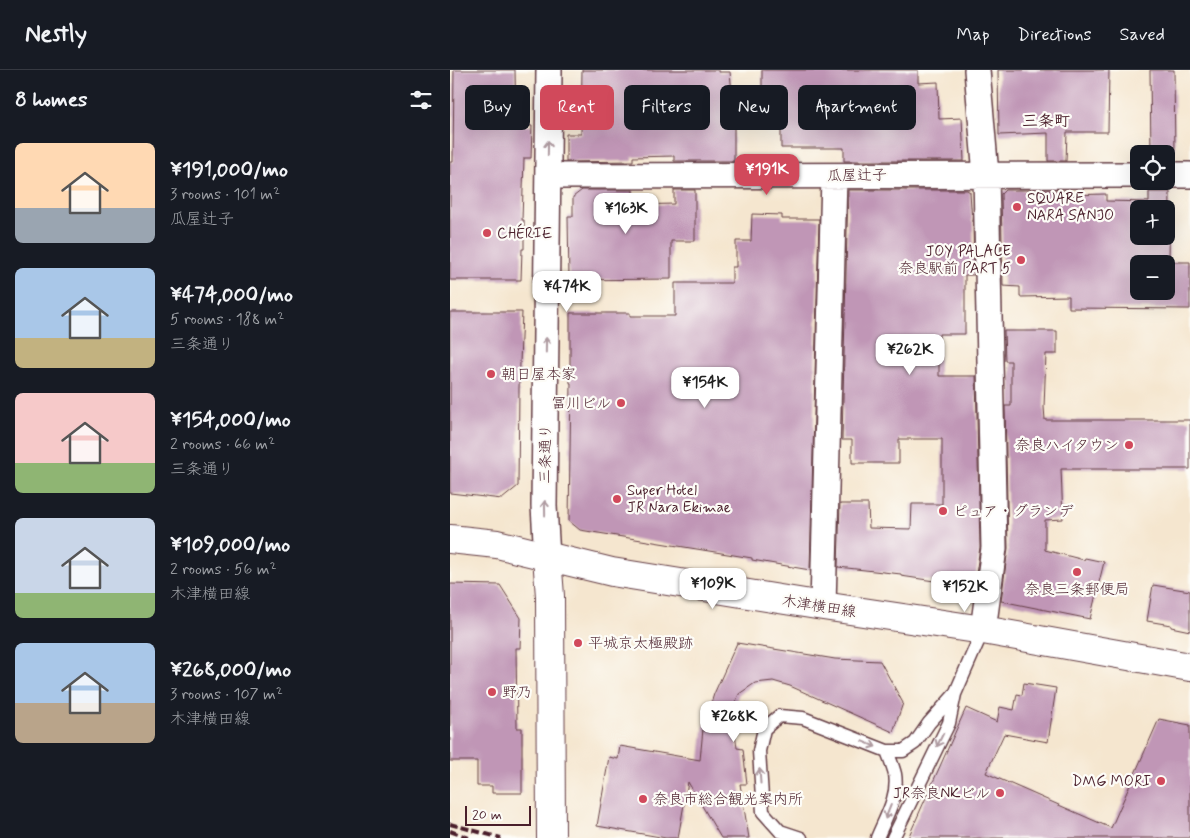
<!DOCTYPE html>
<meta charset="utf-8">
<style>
:root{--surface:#171b24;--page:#242831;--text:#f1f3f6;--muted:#9ea1a6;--line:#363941;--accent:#d1495b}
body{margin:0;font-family:Mynerve,"Klee One",sans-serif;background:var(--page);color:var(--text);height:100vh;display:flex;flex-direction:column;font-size:19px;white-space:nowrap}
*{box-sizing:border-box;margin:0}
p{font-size:16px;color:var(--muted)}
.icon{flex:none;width:28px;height:28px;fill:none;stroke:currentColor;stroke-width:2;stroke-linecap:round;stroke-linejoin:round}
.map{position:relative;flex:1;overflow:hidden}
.details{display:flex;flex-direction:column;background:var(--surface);width:450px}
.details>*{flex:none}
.top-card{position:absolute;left:15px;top:15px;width:475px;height:45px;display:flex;gap:10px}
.fabs{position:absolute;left:680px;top:75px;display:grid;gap:10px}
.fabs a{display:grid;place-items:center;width:45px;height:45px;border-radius:8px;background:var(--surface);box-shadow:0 5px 20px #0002;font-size:25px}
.scale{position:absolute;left:15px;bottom:12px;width:66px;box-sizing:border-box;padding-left:5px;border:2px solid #4a1f2b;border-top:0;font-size:14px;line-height:18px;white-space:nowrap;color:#4a1f2b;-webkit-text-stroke:4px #fdfcf7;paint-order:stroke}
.price{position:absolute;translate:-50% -42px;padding:0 11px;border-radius:10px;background:#fff;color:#222;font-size:16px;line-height:32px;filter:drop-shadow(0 1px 2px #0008)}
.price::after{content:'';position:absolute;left:50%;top:30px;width:15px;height:11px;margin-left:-8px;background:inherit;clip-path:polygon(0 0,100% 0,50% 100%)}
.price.on{background:var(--accent);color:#fff}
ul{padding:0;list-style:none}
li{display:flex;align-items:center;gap:15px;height:125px;padding:0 15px}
li span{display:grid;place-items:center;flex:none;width:140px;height:100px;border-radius:8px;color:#555}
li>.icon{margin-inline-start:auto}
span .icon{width:60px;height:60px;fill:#fffc;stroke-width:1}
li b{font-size:21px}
h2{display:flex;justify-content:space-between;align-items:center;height:60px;padding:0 15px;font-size:21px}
.tag{padding:0 18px;border-radius:8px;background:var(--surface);box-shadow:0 5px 20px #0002;font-size:18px;line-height:45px}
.tag.on{background:var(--accent);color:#fff}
header{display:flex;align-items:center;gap:30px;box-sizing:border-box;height:70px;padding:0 25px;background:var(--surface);border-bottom:1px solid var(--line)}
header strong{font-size:24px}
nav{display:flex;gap:28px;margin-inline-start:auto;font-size:18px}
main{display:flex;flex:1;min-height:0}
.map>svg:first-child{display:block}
</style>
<header>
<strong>Nestly</strong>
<nav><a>Map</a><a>Directions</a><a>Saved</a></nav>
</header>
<main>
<section class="details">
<h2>8 homes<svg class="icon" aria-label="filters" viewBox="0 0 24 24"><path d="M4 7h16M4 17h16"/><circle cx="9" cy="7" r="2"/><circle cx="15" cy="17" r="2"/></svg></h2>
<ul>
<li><span style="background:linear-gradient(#ffd9b3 65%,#9aa5b1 0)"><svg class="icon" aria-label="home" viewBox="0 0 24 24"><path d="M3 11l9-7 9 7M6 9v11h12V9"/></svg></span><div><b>¥191,000/mo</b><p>3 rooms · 101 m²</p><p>瓜屋辻子</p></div></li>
<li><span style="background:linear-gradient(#a9c7e8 70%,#c2b280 0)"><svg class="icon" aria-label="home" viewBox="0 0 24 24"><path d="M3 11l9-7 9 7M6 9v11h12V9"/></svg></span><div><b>¥474,000/mo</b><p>5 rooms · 188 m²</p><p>三条通り</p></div></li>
<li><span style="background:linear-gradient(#f6c9c9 70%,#8fb573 0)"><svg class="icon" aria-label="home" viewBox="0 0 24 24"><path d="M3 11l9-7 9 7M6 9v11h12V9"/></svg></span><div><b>¥154,000/mo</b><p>2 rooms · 66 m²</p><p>三条通り</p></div></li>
<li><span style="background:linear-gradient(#c9d6e8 75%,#8fb573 0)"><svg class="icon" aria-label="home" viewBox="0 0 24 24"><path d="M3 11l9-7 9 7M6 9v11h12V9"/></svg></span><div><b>¥109,000/mo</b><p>2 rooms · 56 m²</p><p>木津横田線</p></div></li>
<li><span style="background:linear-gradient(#a9c7e8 60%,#b9a48a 0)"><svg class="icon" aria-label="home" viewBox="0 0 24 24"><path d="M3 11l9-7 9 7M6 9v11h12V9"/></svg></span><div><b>¥268,000/mo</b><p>3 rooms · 107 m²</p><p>木津横田線</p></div></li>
</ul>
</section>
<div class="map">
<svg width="740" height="768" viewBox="0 0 740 768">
<rect width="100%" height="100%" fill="#fdfcf7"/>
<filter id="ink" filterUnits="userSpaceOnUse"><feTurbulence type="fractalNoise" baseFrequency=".02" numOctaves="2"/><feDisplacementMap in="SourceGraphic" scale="10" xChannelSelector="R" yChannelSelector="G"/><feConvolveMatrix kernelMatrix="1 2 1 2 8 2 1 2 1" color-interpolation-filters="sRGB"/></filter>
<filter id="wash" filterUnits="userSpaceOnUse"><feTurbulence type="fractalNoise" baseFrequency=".0096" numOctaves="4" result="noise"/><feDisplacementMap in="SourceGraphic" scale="20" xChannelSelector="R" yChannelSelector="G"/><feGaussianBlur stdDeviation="1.12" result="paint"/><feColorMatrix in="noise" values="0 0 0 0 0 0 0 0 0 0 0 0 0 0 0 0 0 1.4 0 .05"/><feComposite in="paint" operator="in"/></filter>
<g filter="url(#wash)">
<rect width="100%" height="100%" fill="#f5e6cf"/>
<g id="blocks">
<path fill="#c096b6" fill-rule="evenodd" d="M4,0H65L66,55L82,56L81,88H74L72,150H74V179H72L71,210H0V92H3Z
M132,0H269V2H280L285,55H284V91H224V86L183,87V91L116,92V64H131Z
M312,0H468V13L488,12L489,49L512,48L514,91H394V78H331V58H326V55H312Z
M548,0H659L658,62H617L616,91H598V63L549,65Z
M700,0H724L725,84H701Z
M132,120H183V135L224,134V120H245V171H221V209L119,210L118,146H123V127Z
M398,120H517L520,122L522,152H523L524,205H515V264H489V306H526L530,477L524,517L451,506V504L388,497L390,434H418L419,458L461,459L462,434H492V369H449V393H402V370H392Z
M555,120H616V125L656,124V131L699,132V122H720L719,192H740V239L619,238V226L570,227V217L553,216L551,124ZM689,139H716V166H689ZM689,194H716V221H689Z
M302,144L332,145V149H369L360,500L302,490V488L130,460L119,451L121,313H120V243H180V246H225V213H282V197H286V171H301Z
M0,242H72L69,318L68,416L52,429L0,423Z
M554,261H607V284H596L594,337L595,350H740V399H611L613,449L595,450V480L634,490L635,488L654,492L640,549L551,531L558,478L555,336H561V291H555Z
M0,514L50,515L71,548L70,578H66L67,658H72V723H42V716H27V691H0Z
M703,515L740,521V561L721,557V555L697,551Z
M287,573L385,589L430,591L453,633L443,662L340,616L323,611L305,613L289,624L284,636L283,648L287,678L293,679L297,714H290L299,768H271L238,712L228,768H216L147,756L159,687L168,689L170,676L250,690L253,659L264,624Z
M574,613L606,618L598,672L554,664L536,703L661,758L709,649L740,655V768H458L516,638L547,652L550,637L564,640L567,624L572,625Z"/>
</g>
</g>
<g filter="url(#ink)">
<use href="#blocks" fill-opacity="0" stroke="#643d44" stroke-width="1"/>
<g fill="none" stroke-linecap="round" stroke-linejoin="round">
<g stroke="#643d44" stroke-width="15">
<path id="service" d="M351,768L330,761L313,742L309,681L314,659L329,646L353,648L437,681H453L465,673L479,653L505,624
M427,768C435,748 449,726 445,704C443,696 440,689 437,681
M443,768L499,653L505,624L533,560"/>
</g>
<g stroke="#643d44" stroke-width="28">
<path id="minor" d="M527,0L536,105L544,478L533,560
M716,105H740
M98,106L689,105
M97,487L94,436L99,0
M373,536L384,106"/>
</g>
<g stroke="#643d44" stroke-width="30">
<path id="tertiary" d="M97,487L100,526L101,768"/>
</g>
<g stroke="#643d44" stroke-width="30">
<path id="secondary" d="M0,469L47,474L162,502L373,536L533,560L740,597"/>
</g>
<use href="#service" stroke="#fff" stroke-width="12"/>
<use href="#minor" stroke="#fff" stroke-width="25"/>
<use href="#tertiary" stroke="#fff" stroke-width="28"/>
<use href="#secondary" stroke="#fff" stroke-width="28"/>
<path stroke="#4a1f2b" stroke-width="4" stroke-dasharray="8 4" stroke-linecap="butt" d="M0,754L51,768
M0,761L19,768"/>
</g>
<defs><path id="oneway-shaft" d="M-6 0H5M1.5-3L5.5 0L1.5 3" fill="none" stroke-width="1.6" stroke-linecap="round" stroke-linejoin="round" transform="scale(1.25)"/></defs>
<g stroke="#ae9aa0">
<use href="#oneway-shaft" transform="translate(98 78) rotate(-89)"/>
<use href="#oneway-shaft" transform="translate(96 275) rotate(-89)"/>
<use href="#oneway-shaft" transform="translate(95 438) rotate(-91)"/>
<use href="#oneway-shaft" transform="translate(490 670) rotate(116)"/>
<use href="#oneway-shaft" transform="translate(419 674) rotate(22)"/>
<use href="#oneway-shaft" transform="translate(310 706) rotate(-94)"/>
<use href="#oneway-shaft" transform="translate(438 742) rotate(112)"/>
</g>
</g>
<g fill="#d1495b" stroke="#fdfcf7" stroke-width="2">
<circle cx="567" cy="137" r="5"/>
<circle cx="37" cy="163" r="5"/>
<circle cx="571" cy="190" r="5"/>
<circle cx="41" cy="304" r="5"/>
<circle cx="171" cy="333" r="5"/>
<circle cx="679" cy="375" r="5"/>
<circle cx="167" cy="429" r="5"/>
<circle cx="493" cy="441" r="5"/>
<circle cx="627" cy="502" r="5"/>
<circle cx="128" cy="573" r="5"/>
<circle cx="42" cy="622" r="5"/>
<circle cx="711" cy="711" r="5"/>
<circle cx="550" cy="723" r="5"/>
<circle cx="193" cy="729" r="5"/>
</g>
<g text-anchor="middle" stroke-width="4.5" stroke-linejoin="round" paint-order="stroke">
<g font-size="15" fill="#4a1f2b" stroke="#fdfcf7">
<text transform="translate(407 105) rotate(-1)" y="5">瓜屋辻子</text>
<text transform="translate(95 384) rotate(-89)" y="5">三条通り</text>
<text transform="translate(369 536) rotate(9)" y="5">木津横田線</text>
</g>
<g font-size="15" fill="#4a1f2b" stroke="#fdfcf7" text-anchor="start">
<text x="577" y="133">SQUARE<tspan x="577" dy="17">NARA SANJO</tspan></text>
<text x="47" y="168">CHÉRIE</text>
<text x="561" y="186" text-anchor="end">JOY PALACE<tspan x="561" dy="17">奈良駅前 PART 5</tspan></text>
<text x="51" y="309">朝日屋本家</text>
<text x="161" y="338" text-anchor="end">冨川ビル</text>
<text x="669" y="380" text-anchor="end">奈良ハイタウン</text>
<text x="177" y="425">Super Hotel<tspan x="177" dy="17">JR Nara Ekimae</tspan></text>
<text x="503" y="446">ピュア・グランデ</text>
<text x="627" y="524" text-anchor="middle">奈良三条郵便局</text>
<text x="138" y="578">平城京太極殿跡</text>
<text x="52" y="627">野乃</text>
<text x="701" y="716" text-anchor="end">DMG MORI</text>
<text x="540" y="728" text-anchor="end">JR奈良NKビル</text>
<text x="203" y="734">奈良市総合観光案内所</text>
</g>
<g font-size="16" font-weight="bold" fill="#4a1f2b" stroke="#fdfcf7">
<text x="596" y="56">三条町</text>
</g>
</g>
</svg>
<div class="fabs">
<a><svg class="icon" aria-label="locate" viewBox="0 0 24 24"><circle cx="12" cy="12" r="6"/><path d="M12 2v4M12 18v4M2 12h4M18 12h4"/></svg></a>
<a>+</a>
<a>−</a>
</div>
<div class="scale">20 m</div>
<b class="price on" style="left:317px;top:126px">¥191K</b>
<b class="price" style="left:176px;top:165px">¥163K</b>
<b class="price" style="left:117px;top:243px">¥474K</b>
<b class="price" style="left:460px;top:306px">¥262K</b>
<b class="price" style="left:255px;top:339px">¥154K</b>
<b class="price" style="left:263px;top:540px">¥109K</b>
<b class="price" style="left:515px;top:543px">¥152K</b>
<b class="price" style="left:284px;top:673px">¥268K</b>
<div class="top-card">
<a class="tag">Buy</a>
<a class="tag on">Rent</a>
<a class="tag">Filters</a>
<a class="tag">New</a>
<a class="tag">Apartment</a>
</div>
</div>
</main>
